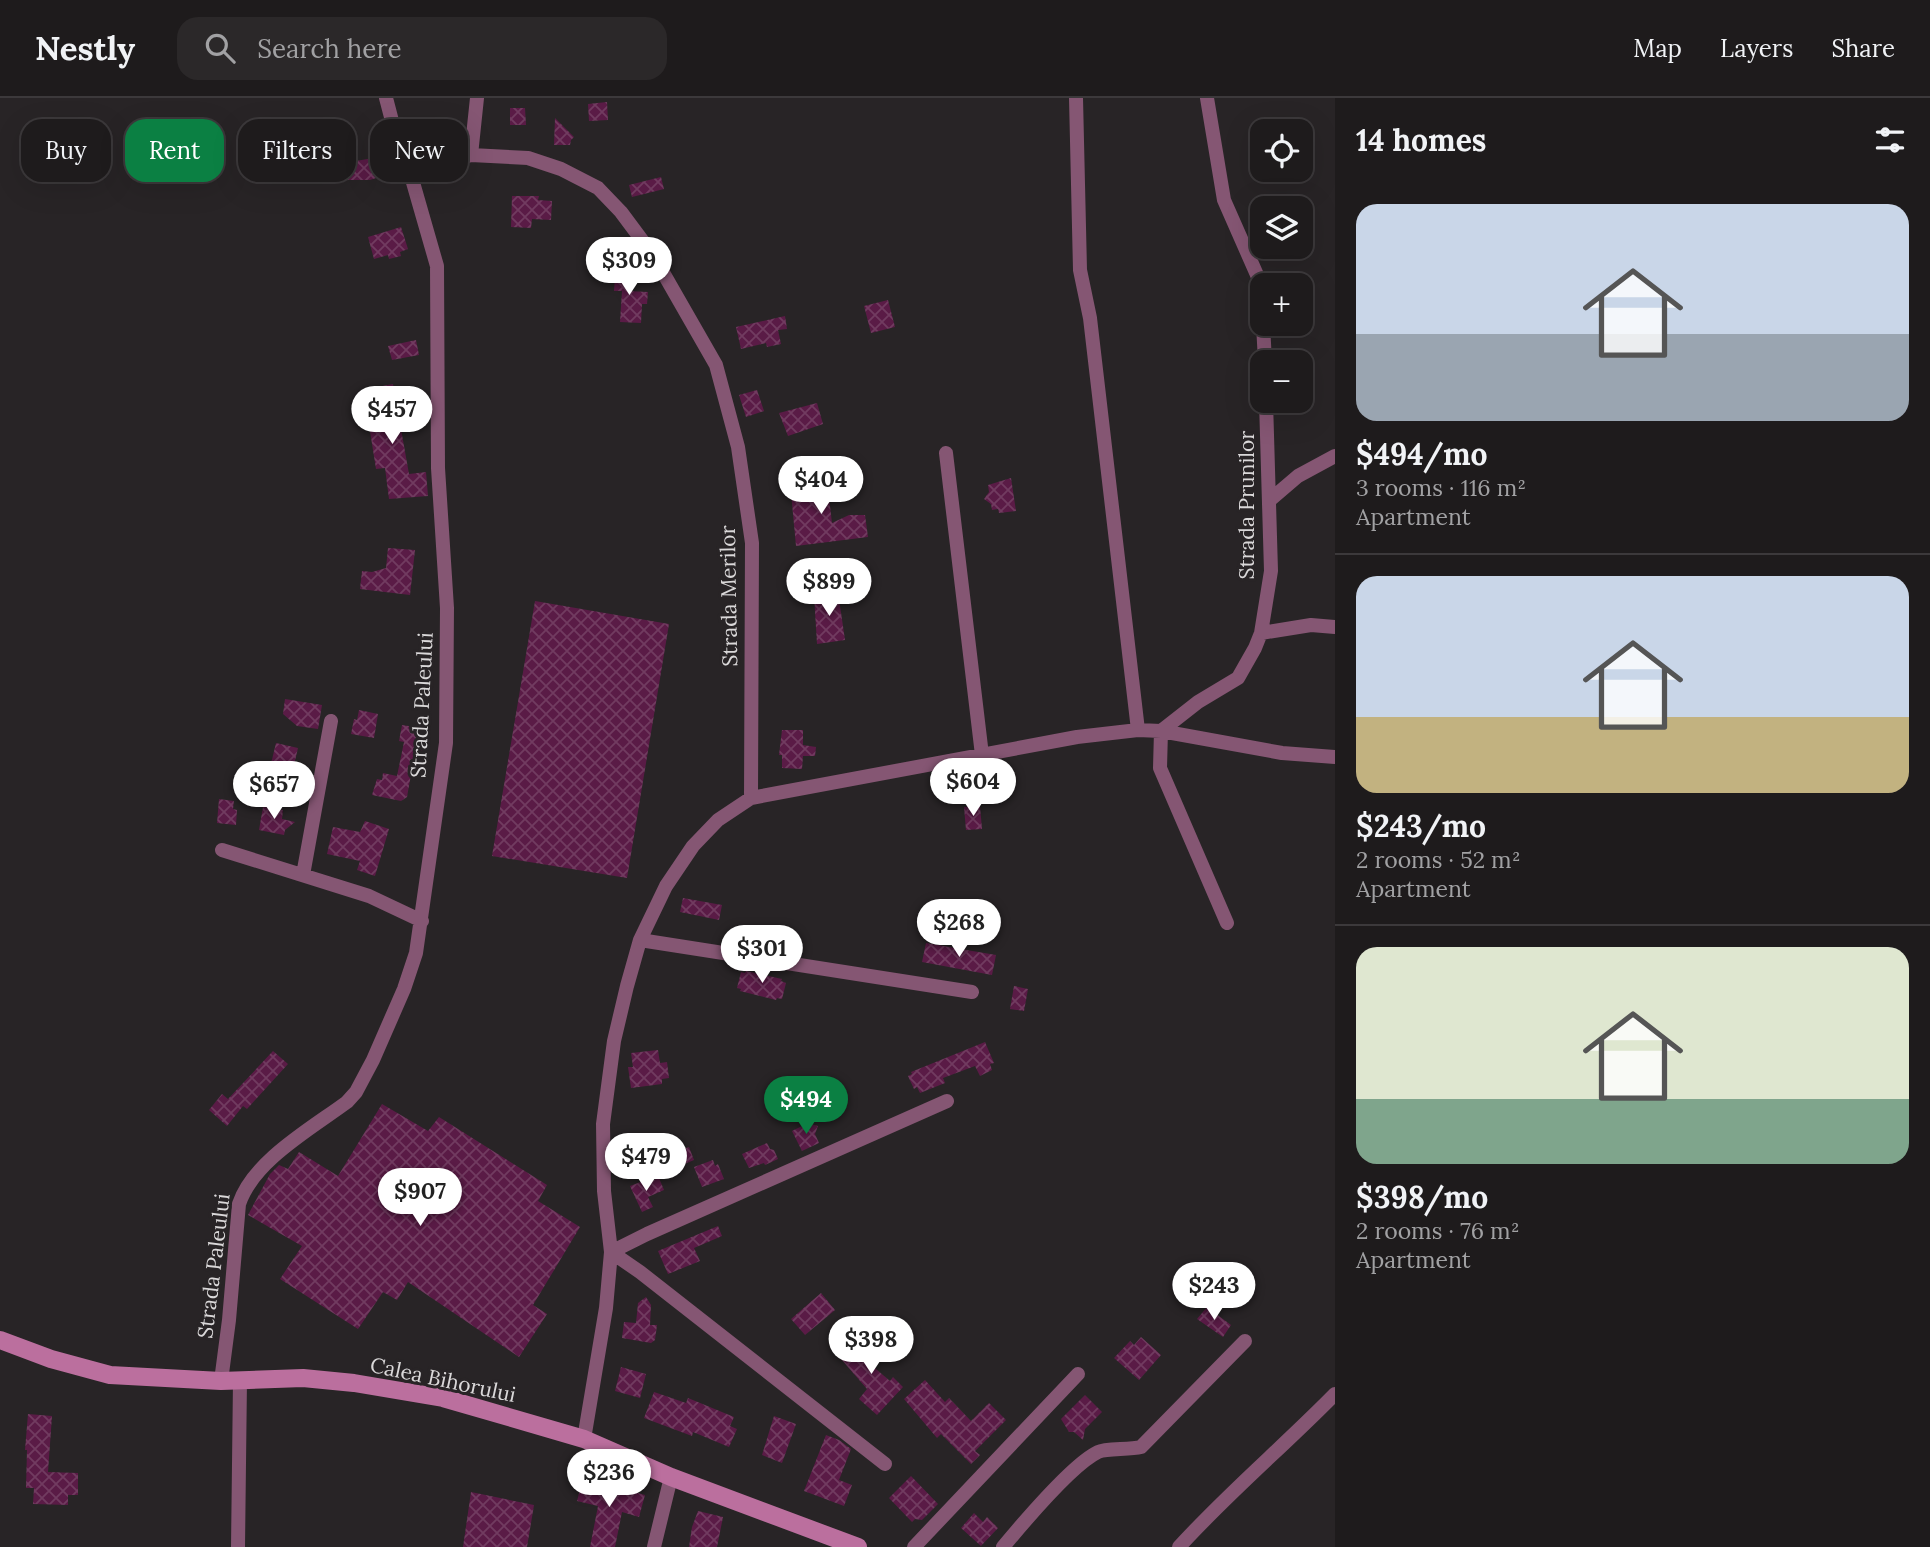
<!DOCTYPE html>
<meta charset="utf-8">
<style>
:root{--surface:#1e1b1c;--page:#2b2829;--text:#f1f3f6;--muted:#a1a1a3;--line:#3c393b;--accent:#0b8043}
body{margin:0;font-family:Lora,serif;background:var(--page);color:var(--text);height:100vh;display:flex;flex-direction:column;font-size:26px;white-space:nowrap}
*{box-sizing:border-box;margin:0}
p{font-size:23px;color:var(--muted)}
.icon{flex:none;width:38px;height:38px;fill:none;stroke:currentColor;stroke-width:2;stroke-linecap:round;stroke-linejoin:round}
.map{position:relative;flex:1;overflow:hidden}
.drawer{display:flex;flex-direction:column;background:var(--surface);width:595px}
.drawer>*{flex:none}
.hud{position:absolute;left:21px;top:21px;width:665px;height:63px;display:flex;gap:14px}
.controls{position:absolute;left:1250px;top:21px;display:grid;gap:14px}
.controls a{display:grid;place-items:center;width:63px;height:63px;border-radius:14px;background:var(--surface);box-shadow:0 7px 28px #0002,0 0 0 2px var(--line);font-size:35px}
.price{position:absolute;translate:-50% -60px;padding:0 16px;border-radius:24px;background:#fff;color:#222;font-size:23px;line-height:46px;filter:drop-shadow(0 2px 4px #0008)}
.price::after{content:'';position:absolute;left:50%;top:42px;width:21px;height:16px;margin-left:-10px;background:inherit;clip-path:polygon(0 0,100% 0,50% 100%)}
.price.on{background:var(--accent);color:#fff}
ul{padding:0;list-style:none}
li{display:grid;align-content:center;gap:14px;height:371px;padding:0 21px}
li+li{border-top:2px solid var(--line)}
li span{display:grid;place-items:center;height:217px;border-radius:21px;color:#555}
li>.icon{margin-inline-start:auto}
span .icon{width:126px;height:126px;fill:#fffc;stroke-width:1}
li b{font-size:30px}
h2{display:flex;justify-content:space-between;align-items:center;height:84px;padding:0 21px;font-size:30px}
.chip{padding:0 24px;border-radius:21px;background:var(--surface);box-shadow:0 7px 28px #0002,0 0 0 2px var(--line);font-size:24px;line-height:63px}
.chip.on{background:var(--accent);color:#fff}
header{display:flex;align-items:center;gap:42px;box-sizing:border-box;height:98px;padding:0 35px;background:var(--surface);border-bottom:2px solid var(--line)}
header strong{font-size:33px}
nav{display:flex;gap:38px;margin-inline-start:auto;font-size:24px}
.search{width:490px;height:63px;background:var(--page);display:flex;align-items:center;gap:18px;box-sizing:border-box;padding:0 24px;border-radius:21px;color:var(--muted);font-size:26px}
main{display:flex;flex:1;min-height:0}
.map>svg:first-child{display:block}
</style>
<header>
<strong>Nestly</strong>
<div class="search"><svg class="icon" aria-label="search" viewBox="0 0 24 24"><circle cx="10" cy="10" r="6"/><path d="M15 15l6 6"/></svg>Search here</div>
<nav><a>Map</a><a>Layers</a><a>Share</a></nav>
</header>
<main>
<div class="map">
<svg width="1335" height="1449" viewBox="0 0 1335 1449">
<defs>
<pattern id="building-cross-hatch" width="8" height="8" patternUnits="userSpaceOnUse" patternTransform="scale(1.75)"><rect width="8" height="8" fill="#5a1b46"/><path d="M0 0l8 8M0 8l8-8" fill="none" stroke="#713b60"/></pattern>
</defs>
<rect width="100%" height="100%" fill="#282426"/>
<path fill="url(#building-cross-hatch)" d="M607,4L608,22L589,23L588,6Z
M510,10H525L526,27H510Z
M555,20L574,39L571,42L570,47H554Z
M390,57L395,78L379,81V79L370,82H341L339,66Z
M661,79L664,91L632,99L629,87Z
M512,98H539L538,102L552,103L551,122L532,121L531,130L511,129Z
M401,129L408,151L400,154L401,158L389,161L388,157L374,161L368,139Z
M616,166L629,167L628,193L648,194L647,206H642L641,225L620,224L622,193H614Z
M888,202L895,229L871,235L864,208Z
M785,218L787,231L778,232L781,246L767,249L766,245L741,251L736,229Z
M416,242L419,257L392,262L388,248Z
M393,286L409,376L426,374L428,398L389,401L385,370L376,371L369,327L373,326L366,291Z
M757,292L764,313L746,319L739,297Z
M817,305L823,326L788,338L779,315Z
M818,380V383L827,382L832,425L849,417H865L868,439L796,448L790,384Z
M1011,380L1016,413L999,415L998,411L992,412L991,406L984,401L989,394L988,387Z
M388,450L415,452L410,497L360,491L362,473L372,474L386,470Z
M838,494L845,542L817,546L814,497Z
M535,503L669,526L627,780L492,758Z
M285,601L322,607L318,631L297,628L283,616Z
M359,612L378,616L374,640L351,636L354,621L357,622Z
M402,627L428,631L425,653L419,652L418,661L414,660L407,699L401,703L372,697L377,681L382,682L383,675L397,678L404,644L399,643Z
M782,632H803V647L816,649L815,658H803L802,671L782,670V657H779Z
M276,645L298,650L294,667L287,678L269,674Z
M219,701L234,703L233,711L237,712L236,727L217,725Z
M980,708L982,731L966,732L964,709Z
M263,709L283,712L282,721L295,724L285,732L284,737L259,732Z
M365,723L389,731L375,778L357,772L360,763L327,756L333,729L360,734Z
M683,800L722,807L719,822L680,814Z
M926,845L996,857L992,877L922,864Z
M746,873L782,881L781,883L786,885L782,901L777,900L776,902L740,893L741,891L737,890L741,874L745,875Z
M1014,888L1028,891L1024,913L1010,911Z
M985,944L994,965L990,966L992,972L980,978L975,968L943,980L945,985L920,995L917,989L914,991L908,978L912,976L911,974Z
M658,952L660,965L667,964L669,980L662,981V986L631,990L628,969H633L631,955Z
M273,953L288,966L247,1011L243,1008L227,1028L209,1012L222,996L228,1001Z
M382,1006L428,1033L439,1019L547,1087L538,1103L580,1129L533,1207L547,1216L519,1259L408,1184L397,1202L383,1194L358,1231L280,1181L302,1148L248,1117L270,1076L279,1067L288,1071L299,1054L338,1078Z
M808,1025L818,1028L815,1036L819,1045L802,1053L792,1033Z
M676,1039L681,1052L689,1049L694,1062L666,1074L660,1060L665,1058L659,1046Z
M767,1045L770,1051L774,1052L778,1061L765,1067L764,1065L749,1070L742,1056Z
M713,1062L715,1068L718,1066L724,1081L702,1089L694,1069Z
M659,1080L664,1092L648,1099L653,1109L642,1114L630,1088L643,1083L644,1086Z
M718,1128L722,1138L694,1150L700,1163L668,1176L658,1153Z
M821,1195L835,1212L805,1237L791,1221Z
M646,1199L651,1207L650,1227H657L655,1242L651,1245L622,1240L624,1224L636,1225L638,1205Z
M1207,1209L1231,1227L1223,1239L1197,1221Z
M869,1237L883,1252L869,1265L890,1283L893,1279L903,1289L877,1317L859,1301L867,1291L841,1261Z
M1141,1239L1161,1257L1139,1282L1114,1260L1130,1243L1134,1247Z
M621,1269L646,1276L640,1300L615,1293Z
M925,1282L945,1304L949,1300L971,1323L989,1305L1006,1322L975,1353L980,1357L971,1366L941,1336L937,1340L904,1301Z
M654,1294L686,1305L688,1300L734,1319L730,1328L737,1331L729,1349L693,1334L692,1338L644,1320Z
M1085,1297L1102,1314L1085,1331L1083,1342L1074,1334H1069L1061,1321Z
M28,1316L52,1318L48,1374L78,1375V1397H68V1407L33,1406L34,1390H26L27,1352H25Z
M774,1318L796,1326L782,1365L762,1357Z
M826,1337L839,1342L851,1351L839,1382L852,1387L844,1408L804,1393Z
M911,1378L938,1406L922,1422L915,1421L912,1424L889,1400Z
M586,1380L645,1397L639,1419L622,1414L615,1449H590L598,1408L577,1403L582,1384L585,1385Z
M471,1394L534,1407L527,1449H463Z
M698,1413L723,1419L717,1449H689L692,1429Z
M974,1415L983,1424L987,1419L998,1430L981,1448L961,1430Z"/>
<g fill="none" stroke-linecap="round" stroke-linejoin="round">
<path stroke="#855673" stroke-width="14" d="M1076,0L1080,172L1090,220L1138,632
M1207,0L1224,102L1261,186L1262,200
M471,57L528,60L561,71L598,90L621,114L653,157L716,267L738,349L752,445L751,700
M410,74L471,57L477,0
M1263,226L1265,264
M946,355L982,657
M1270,402L1298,378L1335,358
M1261,535L1311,527L1335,529
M222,752L369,798L422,823
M303,777L331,623
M1227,825L1160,670L1161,633L1198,604L1238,580L1255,550L1261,535L1271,473L1266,303
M640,842L972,894
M221,1283L229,1222L239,1106C253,1063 312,1030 347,1004L356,994L373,962L404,891L416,855L446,645L447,510L438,370L437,168L410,74L397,42L386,0
M584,1341L606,1210L611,1154L604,1093L603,1026L614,943L627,888L640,842L666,788L693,748L718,722L751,700L1077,639L1138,632L1161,633L1282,655L1335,659
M885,1366L640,1174L611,1154L647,1136L947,1003
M238,1449L240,1282
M654,1449L671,1379
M914,1449L1078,1276
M1003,1449C1023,1425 1073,1366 1098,1354C1106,1350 1129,1352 1141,1349L1245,1243
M1179,1449C1228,1395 1284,1348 1335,1296"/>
<path stroke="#bb6f9e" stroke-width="18" d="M0,1242L51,1261L110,1277L221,1283L303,1280L354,1285L443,1300L584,1341L671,1379L858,1449"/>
</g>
<g text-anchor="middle" stroke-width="6" stroke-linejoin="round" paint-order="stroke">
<g font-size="21" fill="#dad8d9" stroke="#282426">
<text transform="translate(1247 407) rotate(-90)" y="7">Strada Prunilor</text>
<text transform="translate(729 498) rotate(-91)" y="7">Strada Merilor</text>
<text transform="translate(422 607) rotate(-87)" y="7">Strada Paleului</text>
<text transform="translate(214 1168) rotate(-83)" y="7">Strada Paleului</text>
<text transform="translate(443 1282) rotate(12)" y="7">Calea Bihorului</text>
</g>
</g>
</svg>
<div class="controls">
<a><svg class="icon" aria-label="locate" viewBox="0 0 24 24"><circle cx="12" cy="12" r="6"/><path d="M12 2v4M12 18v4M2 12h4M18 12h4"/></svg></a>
<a><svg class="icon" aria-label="layers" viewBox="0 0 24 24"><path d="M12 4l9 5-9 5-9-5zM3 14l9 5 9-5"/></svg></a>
<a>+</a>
<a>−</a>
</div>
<b class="price" style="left:629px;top:199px">$309</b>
<b class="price" style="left:392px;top:348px">$457</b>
<b class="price" style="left:821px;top:418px">$404</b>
<b class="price" style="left:829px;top:520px">$899</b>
<b class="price" style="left:973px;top:720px">$604</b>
<b class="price" style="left:274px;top:723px">$657</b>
<b class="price" style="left:959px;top:861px">$268</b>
<b class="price" style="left:762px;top:887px">$301</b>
<b class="price on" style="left:806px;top:1038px">$494</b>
<b class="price" style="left:646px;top:1095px">$479</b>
<b class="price" style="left:420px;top:1130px">$907</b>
<b class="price" style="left:1214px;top:1224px">$243</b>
<b class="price" style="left:871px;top:1278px">$398</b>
<b class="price" style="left:609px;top:1411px">$236</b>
<div class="hud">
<a class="chip">Buy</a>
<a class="chip on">Rent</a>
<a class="chip">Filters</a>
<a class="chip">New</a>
</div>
</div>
<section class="drawer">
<h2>14 homes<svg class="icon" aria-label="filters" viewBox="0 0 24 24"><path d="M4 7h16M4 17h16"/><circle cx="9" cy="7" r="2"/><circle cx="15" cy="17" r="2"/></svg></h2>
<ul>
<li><span style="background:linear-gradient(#c9d6e8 60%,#9aa5b1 0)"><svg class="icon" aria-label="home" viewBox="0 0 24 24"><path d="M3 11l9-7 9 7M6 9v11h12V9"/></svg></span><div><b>$494/mo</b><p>3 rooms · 116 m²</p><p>Apartment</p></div></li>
<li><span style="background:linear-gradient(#c9d6e8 65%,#c2b280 0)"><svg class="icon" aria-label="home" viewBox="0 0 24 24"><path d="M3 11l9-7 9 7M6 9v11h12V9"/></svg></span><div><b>$243/mo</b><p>2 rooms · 52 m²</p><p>Apartment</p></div></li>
<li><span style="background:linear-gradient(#dfe7d0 70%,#7fa58c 0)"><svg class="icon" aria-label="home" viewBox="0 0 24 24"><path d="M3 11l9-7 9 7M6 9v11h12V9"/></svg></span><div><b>$398/mo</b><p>2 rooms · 76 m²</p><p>Apartment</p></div></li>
</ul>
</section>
</main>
